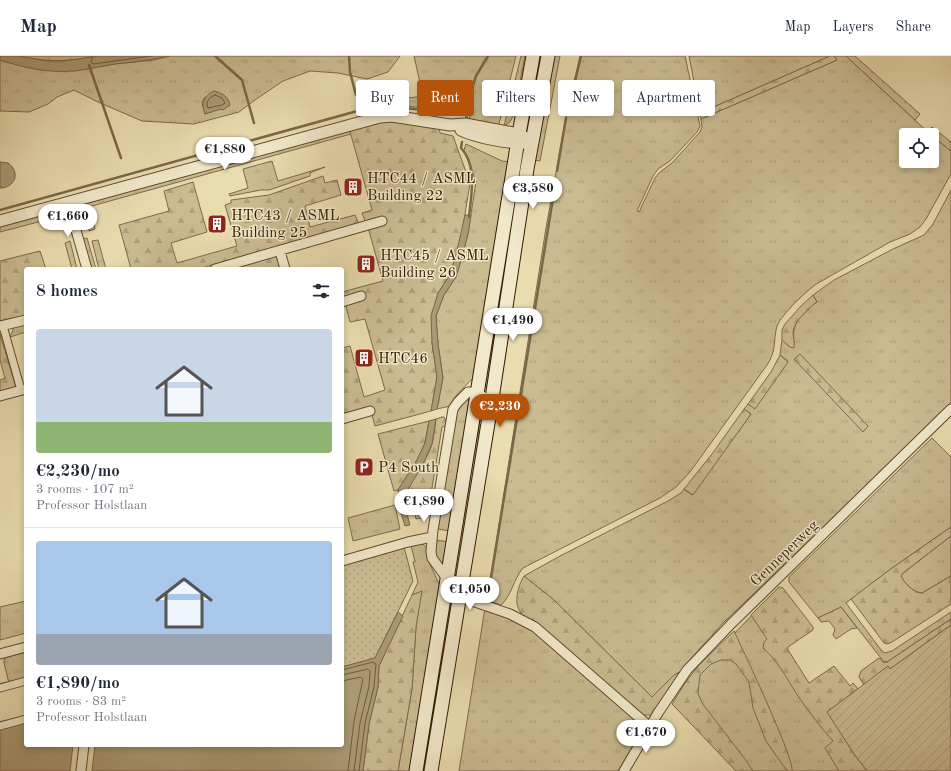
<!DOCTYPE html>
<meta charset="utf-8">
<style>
:root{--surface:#fff;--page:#f6f6f7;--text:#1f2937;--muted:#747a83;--line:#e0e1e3;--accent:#b45309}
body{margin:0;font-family:"Old Standard TT",serif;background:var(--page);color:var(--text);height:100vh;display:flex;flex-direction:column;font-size:15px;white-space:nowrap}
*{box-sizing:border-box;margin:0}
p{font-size:13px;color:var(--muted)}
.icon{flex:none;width:22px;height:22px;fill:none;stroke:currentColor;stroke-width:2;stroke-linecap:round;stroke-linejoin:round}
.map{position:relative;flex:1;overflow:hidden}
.drawer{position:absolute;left:24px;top:211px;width:320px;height:480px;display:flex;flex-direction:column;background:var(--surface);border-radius:4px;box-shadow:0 2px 6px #0003}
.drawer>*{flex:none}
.hud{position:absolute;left:356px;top:24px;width:380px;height:36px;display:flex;gap:8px}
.fabs{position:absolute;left:899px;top:72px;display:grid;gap:8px}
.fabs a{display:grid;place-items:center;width:40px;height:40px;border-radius:4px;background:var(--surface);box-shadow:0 2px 6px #0003;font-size:20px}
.price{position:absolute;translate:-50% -34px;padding:0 9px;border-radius:14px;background:#fff;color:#222;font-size:13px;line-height:26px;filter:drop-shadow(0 1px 2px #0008)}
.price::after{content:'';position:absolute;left:50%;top:24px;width:12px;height:9px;margin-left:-6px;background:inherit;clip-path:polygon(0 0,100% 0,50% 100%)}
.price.current{background:var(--accent);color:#fff}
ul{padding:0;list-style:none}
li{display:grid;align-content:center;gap:8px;height:212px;padding:0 12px}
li+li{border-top:1px solid var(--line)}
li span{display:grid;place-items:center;height:124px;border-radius:4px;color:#555}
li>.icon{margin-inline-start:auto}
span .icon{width:72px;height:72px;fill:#fffc;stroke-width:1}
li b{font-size:17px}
h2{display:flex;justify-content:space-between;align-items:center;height:48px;padding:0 12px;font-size:17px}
.chip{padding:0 14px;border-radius:4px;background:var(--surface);box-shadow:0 2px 6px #0003;font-size:14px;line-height:36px}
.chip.current{background:var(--accent);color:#fff}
header{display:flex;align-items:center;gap:24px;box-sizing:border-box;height:56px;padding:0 20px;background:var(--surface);border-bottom:1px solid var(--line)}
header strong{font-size:19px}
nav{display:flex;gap:22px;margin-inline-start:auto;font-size:14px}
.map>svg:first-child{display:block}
</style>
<header>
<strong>Map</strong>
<nav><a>Map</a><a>Layers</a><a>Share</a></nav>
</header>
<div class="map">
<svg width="951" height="715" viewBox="0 0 951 715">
<defs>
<pattern id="grass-tufts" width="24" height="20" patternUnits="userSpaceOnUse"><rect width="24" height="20" fill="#cabb91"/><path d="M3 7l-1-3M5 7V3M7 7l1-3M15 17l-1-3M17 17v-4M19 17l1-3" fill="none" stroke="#aea07b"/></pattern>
<pattern id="forest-firs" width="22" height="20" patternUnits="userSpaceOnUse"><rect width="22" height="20" fill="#cabb91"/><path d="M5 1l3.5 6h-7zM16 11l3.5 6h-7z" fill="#aea07b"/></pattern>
<pattern id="park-dots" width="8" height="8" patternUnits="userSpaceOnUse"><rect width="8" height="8" fill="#cabb91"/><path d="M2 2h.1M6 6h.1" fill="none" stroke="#aea07b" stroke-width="1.8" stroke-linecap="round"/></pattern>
<pattern id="garden-furrows" width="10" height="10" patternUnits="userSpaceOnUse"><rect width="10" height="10" fill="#cabb91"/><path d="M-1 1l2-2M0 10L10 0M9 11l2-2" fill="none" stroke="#aea07b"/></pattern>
</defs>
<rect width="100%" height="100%" fill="#e9dcae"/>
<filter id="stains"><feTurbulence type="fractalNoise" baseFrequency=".005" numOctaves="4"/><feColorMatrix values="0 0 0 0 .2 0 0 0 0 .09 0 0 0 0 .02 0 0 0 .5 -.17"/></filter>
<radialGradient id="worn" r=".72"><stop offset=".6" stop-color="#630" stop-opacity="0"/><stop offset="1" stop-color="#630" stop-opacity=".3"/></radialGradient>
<path fill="url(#grass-tufts)" stroke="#7e6a4a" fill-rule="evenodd" d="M170,0H400L388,16L367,23L338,17L310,15L283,25L255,44L239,56L194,68L142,65L98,46L74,34L57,41L48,48L29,56L0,55V4L7,6L74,15L114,8L154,4ZM217,36L230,49L205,58L202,47L204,42Z
M414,0H516L498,72L469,67L470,58L378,46L423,40Z
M521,0H525L514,58L510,66L504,70Z
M537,0H544L529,70L524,69Z
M552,0H560L540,105L534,104Z
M580,0H685L700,70L697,76L670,105L658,113L653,120L637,155L639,156L655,122L660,116L672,107L700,76L702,71L701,63L837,4L834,0H846L931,79H906V105H932V80L951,95V118L926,163L920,171L910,178L890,186L818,227C808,233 781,259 777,270C773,285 777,294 767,309L690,416L676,431L660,442L523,512C513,524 512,539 501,549L487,544L546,172L569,44L571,40Z
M689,0H830L700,57Z
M349,72L351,78L74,155L75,148Z
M466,88L502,105L510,106L476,319C467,329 455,338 450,350L437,353L443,322L438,288L436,260L444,239L456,221L462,201L468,178L476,125L464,94Z
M272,105L278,125L325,111L310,117V120L269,134H261L230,140L229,138L248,132L243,113Z
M518,107L521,108L504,209L506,225L489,331L482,330Z
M951,134V346L900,397L722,568L695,598L680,616L674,619L652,641L554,544L524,520L560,500L668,445L681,437L684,433L692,439L751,358L744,353L748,348L755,352L788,305L780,299L782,284L790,291L794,289C792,265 798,264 814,248L817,246L813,239L834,224L893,193L924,179L933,168Z
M62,152L69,158L0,176V169Z
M91,155L95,173L89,175L84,157Z
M87,182L96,213H91L82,183Z
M98,184L106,213H99L92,185Z
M70,185L77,213H72L65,187Z
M26,268V276L10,281L14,271Z
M470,342L450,475L438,473L456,357L463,347Z
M481,349L482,352L478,378L479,392L465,477L459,476Z
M932,382L951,401V471L892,512L846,547L881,594L885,597L892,595L951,556V563L887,606H884L841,551L818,562L789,526V521Z
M395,449L400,473L353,485L348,462Z
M951,480V520L922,537C914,537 904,527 901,520L903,517Z
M436,484L449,486L444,514L435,497Z
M418,488H423L427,493V502L440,530L412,715H398L412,633L416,571L421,536L412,539L418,526L413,506L415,505L411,490Z
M456,530L427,715H420L450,531Z
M26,545V577L0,584V551Z
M485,552L528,571L568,603L638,667L641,673L640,678L618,715H459Z
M754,557L860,715H749L686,628Z
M26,596V622L9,627L4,607V603L7,601Z"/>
<path fill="url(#forest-firs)" stroke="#7e6a4a" d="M18,0H92V1C66,6 43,6 18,0Z
M830,0H834L837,4L701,63L700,57Z
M846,0H855L920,58L915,64Z
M375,65H392L439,72L440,77L453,80L470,127L462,177L456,199L450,219L438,237L432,287L437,321L431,355L375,370L370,352L342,361V292L350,290L364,341L385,334L365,263L350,266L342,236L383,225L369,175L362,157L372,154L349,72Z
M932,71L951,86V95L927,76Z
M323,120L325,127L337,124L341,139L305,150L310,171L355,159L359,168L198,213H131L119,169L169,155L164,135L193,126L207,176L171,187L177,207L237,190L225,149L231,147V144L269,139Z
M40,195L46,213H26V260L0,267V205Z
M278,199L282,213H230Z
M813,239L817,246L814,248C806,256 795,264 793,276C793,281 795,286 794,292L790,291L782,284V274L785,268L801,250Z
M0,278L16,332L0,336V324L5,322L0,304Z
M800,298L868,370L863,376L794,303Z
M780,299L788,306L755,353L748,348L771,316Z
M744,353L751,358L693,439L684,433L712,398Z
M442,361H444L447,367L446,370L442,371L430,444L424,446L422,462L416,463L413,449L405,451C402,431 426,409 432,388C434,380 435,371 436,363Z
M429,365L425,387L417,404L398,434L394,435L378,378Z
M951,471V480L903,517L901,520C904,527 914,537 922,537L951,520V548L892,586L887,588L884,587L851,543L892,512Z
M524,520L554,544L652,641L674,619L680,616L652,659H642C610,631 578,603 545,575C540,570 524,563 521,557C513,547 518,530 524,520Z
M779,531L783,532L813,571V574L788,591V594L809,627L834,610L850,630L853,627L858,633L828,656L854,698L867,715H839L825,692L833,685C821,672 810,657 800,643C787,624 781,608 763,592L764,586L767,583L751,559Z
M422,535L416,571L412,633L398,715H363L369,668L378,631L379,610L412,539Z
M841,551L857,572L851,573L836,583L833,579L835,573L829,565L821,566L818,562Z
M951,563V569L890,613L888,611L864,629L859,621L861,615L879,602L884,606H887Z
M734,575C743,594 795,704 792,715H787L766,685L753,652L749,626L736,608L730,604H721L711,608L700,619L698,637L702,647L745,703L753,715H736L672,648L685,627L699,609Z"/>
<path fill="url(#park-dots)" stroke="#7e6a4a" d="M404,491L413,525L375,602L342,611V508Z"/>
<path fill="url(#garden-furrows)" stroke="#7e6a4a" d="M951,569V715H867L854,698L827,656L888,610L890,613Z"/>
<path fill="#ab9a74" stroke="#7b6747" d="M0,0H18L48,5H64L99,0H170C152,4 134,6 115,8C101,10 87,14 73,15C48,17 24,12 0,4Z
M214,35C222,37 228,40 230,49L223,54L221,53L205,58C201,46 203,41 214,35Z
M0,106L8,107C21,116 15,132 0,132Z
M465,159H471L468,178L462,201L456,221L444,239L436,260L438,288L443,322L437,353L431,355L437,321L432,287L431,260L438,237L450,219L456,199Z
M436,363L432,388L423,408L406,437L405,451L410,469L405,470L400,454L398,434L417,404L425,387L429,365Z
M398,556L403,560L379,610L378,631L369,668L363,715H92L95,689H342V611L375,602Z
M26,665V689H73L70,715H0V672Z"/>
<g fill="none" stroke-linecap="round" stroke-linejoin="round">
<path stroke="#6f5a3c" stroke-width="1" d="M93,0L91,6L93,8L151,0
M215,39L222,42L225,47L222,49L208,52C205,45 209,42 215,39Z
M342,614L373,606L376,608L374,631L365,667L359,715
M342,619L368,613L370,615L369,630L360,667L354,715
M342,625L361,621L363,623L354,665L348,715"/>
<path stroke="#7b6747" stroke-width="2.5" d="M215,0L242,24L254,67
M349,0L350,16L356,39
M89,9L121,102
M470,39L476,20L488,0
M569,50L581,0
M466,65L469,43
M462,86L461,92C478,110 471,139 469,161
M557,115L566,62
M0,154L379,49L467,59
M488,540L556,124"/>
<g stroke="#604a2e" stroke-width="9">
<path id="pedestrian" d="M3,270L21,334
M0,632L26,625
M0,670L26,663"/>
</g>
<g stroke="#604a2e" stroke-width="11">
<path id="minor" d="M68,146L87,213
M280,195L285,213
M215,213L382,165
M342,246L361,240
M0,270L26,264
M0,340L26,333
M342,363L370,355
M342,505L408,486L432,481
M463,525L448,524L432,502L431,495L433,474L453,353L458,346L468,336H478L487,344L491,349
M472,545L510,558L535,571L650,671
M0,598L26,591
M81,715L84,689
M624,715L658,657L687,614L731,568L951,353"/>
</g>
<g stroke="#604a2e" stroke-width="13">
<path id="tertiary" d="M461,74C475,81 510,88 526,87
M0,165L380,61L392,60L450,69L465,68L519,78L532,86"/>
</g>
<g stroke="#331a04" stroke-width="15">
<path id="secondary" d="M416,715L519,78L533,0
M431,715L491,349L527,113L548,0"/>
</g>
<use href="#pedestrian" stroke="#f1e8ca" stroke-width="7"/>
<use href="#minor" stroke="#f1e8ca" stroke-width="9"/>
<use href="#tertiary" stroke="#f1e8ca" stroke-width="11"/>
<use href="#secondary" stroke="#f1e8ca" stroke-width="13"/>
</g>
<defs>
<g id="building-square" transform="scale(1)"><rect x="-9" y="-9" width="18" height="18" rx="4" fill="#8f2418" stroke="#f1e8ca"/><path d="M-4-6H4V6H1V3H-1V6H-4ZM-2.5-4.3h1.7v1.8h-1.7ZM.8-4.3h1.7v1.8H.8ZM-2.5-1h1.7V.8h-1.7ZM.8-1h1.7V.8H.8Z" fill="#fff"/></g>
<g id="parking-square" transform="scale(1)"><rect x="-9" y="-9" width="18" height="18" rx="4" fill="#8f2418" stroke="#f1e8ca"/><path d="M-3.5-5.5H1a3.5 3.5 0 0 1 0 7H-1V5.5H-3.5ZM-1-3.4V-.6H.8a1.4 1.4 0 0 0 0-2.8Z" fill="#fff"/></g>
</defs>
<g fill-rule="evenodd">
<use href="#building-square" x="353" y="131"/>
<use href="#building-square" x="217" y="168"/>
<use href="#building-square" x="366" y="208"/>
<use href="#building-square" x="364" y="302"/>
<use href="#parking-square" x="364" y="411"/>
</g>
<g text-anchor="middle" stroke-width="3" stroke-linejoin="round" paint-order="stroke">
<g font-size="15" fill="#331a04" stroke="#f1e8ca" text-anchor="start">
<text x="367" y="127">HTC44 / ASML<tspan x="367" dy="17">Building 22</tspan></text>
<text x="231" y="164">HTC43 / ASML<tspan x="231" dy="17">Building 25</tspan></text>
<text x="380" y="204">HTC45 / ASML<tspan x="380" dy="17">Building 26</tspan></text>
<text x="378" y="307">HTC46</text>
<text x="378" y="416">P4 South</text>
</g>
<g font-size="15" fill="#331a04" stroke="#f1e8ca">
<text transform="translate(784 497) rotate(-44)" y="5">Genneperweg</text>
</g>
</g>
<rect width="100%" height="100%" filter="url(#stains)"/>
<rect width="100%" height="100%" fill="url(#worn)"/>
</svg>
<div class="fabs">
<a><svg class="icon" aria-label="locate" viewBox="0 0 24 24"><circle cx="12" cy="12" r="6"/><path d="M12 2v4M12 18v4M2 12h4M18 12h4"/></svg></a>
</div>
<b class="price" style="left:225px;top:115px">€1,880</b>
<b class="price" style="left:533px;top:154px">€3,580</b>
<b class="price" style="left:68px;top:182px">€1,660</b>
<b class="price" style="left:513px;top:286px">€1,490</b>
<b class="price current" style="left:500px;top:372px">€2,230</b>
<b class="price" style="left:424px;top:467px">€1,890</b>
<b class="price" style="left:470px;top:555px">€1,050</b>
<b class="price" style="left:646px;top:698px">€1,670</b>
<div class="hud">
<a class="chip">Buy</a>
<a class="chip current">Rent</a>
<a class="chip">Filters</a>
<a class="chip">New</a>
<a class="chip">Apartment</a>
</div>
<section class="drawer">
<h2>8 homes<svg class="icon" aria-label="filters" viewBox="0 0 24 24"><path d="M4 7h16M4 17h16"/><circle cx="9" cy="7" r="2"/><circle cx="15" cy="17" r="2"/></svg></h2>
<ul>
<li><span style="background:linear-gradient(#c9d6e8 75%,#8fb573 0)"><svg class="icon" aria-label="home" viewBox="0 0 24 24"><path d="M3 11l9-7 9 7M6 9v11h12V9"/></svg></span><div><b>€2,230/mo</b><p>3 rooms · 107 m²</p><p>Professor Holstlaan</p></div></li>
<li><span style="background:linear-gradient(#a9c7e8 75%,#9aa5b1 0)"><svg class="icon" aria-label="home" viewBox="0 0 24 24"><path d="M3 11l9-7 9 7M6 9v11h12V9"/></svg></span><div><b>€1,890/mo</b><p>3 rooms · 83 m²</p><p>Professor Holstlaan</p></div></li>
</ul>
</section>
</div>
